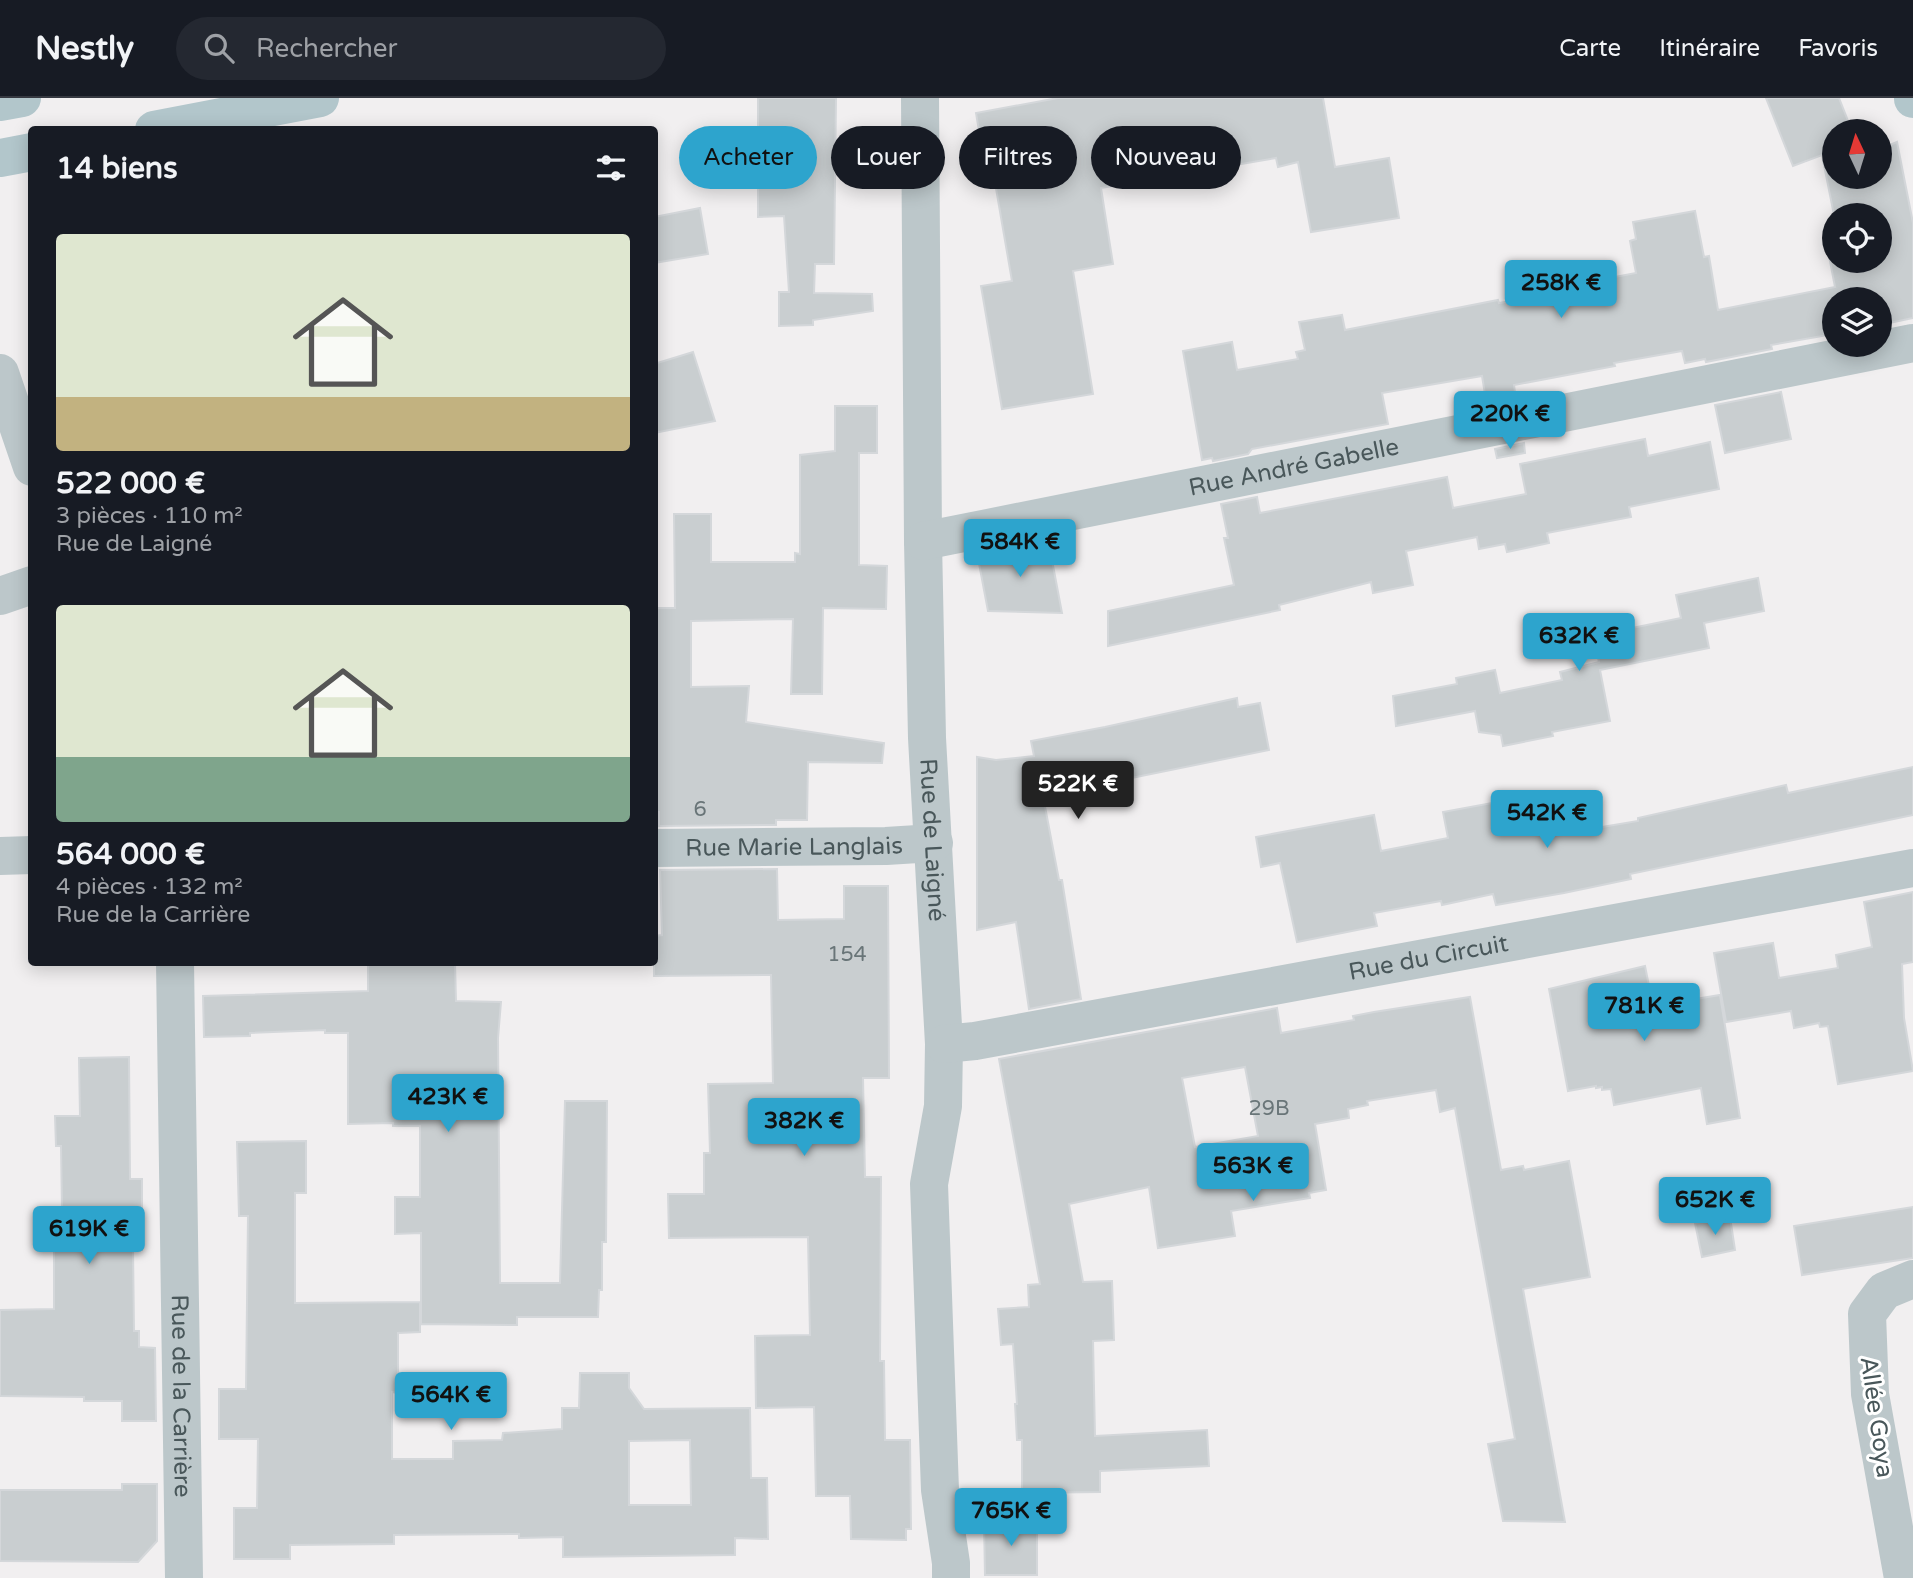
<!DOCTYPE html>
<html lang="fr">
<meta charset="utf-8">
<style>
:root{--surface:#171b24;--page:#242831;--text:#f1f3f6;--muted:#9ea1a6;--line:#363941;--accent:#2da4cd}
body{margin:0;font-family:"Varela Round",sans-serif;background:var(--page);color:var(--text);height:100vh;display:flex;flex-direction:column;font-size:26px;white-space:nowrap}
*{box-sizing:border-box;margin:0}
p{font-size:23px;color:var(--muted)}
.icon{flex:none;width:38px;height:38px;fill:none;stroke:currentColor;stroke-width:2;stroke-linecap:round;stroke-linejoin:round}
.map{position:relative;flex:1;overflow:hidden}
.panel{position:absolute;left:28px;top:28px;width:630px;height:840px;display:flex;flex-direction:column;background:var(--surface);border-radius:7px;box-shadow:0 4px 18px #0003}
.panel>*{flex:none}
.hud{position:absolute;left:679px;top:28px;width:665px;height:63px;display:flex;gap:14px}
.needle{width:46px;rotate:356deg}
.fabs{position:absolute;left:1822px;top:21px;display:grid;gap:14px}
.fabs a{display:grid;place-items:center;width:70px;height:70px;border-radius:50%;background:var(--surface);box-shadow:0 4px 18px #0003;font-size:35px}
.price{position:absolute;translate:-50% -60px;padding:0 16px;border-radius:7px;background:var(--accent);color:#111;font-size:23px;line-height:46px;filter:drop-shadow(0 2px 4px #0008)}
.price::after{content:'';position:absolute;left:50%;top:42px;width:21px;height:16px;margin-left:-10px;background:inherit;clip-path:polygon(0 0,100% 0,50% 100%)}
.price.selected{background:#222;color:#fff}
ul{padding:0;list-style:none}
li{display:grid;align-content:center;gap:14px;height:371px;padding:0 28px}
li span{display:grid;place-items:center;height:217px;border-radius:7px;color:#555}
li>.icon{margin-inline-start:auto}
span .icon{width:126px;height:126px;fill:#fffc;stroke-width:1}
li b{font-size:30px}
h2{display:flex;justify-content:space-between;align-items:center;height:84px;padding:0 28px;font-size:30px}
.pill{padding:0 24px;border-radius:32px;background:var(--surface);box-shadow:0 4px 18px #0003;font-size:24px;line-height:63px}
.pill.selected{background:var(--accent);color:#111}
header{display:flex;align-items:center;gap:42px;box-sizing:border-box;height:98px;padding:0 35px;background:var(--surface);border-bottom:2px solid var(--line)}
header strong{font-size:33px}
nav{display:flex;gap:38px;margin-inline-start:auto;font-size:24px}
.search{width:490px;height:63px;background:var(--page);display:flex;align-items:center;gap:18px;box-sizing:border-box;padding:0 24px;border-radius:38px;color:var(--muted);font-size:26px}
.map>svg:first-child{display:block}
</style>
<header>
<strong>Nestly</strong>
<div class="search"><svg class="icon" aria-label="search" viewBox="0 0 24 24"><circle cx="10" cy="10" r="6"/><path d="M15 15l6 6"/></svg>Rechercher</div>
<nav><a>Carte</a><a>Itinéraire</a><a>Favoris</a></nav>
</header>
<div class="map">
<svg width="1913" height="1480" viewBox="0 0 1913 1480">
<rect width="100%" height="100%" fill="#f1eff0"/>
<path fill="#c9ced0" stroke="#d4d7da" stroke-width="2" fill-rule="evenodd" d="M758,0H836L834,166H815L814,195L872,196L873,213L813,222V227L779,228V194H789L784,118L758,119Z
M1058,0H1323L1335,69L1389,60L1399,120L1311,134L1298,64L1278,69L1276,60L1101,90L1113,166L1073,173L1093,296L1002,311L981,188L1012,183L993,73L986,74L976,15Z
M1766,0H1839L1852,33H1834V79H1880V51L1897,44L1913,125V220L1880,227V201H1834V236L1771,247L1772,251L1706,264L1705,261L1685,265L1682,253L1614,265L1615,268L1514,287L1516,302L1487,308L1482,278L1382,295L1388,326L1252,351L1248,356L1213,363L1212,360L1202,362L1183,253L1232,244L1237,272L1298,261L1296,254L1305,252L1299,224L1342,217L1345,232L1498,202L1499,205L1584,190L1583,185L1636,175L1630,143L1636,141L1633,124L1695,113L1704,159L1709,158L1718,212L1835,189L1828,153L1834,152V163H1880V117H1834L1822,57L1793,68Z
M700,110L708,156L654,165V119Z
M693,254L715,323L654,335V266Z
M1781,294L1791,341L1725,355L1715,307Z
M835,308H877V355H859V467L887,468L886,511L823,510L822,596H791L793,521L691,523V589L749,588L746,624L884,645L882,665L808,664L807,722H776V727L659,728V714H654V510H675L674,416H711V464H795V455L800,456V357L835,353Z
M1645,341L1648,358L1710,344L1719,391L1629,409L1631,419L1547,435L1549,445L1507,454L1505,446L1479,451L1477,439L1406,453L1413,487L1373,495L1371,484L1279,507L1280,512L1108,548V513L1234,487L1224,440H1228L1221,406L1257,399L1260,415L1447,379L1453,410L1526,396L1520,366Z
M1524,345L1525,355L1497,360L1495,351Z
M1048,441L1062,515L988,513L977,455Z
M1758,480L1764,513L1704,525L1709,550L1600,572L1610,623L1552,634L1553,638L1503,648L1501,637L1479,634L1475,613L1396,628L1393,598L1457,586L1456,580L1495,572L1500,595L1562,582L1560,574L1599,564L1593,538L1681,520L1676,497Z
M1237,600L1238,609L1260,605L1269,652L1043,698L1059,782H1062L1081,901L1029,911L1016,824L977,832V659L996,662L1034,658L1031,643L1105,629Z
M1913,669V717L1630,776L1631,781L1564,795L1496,807L1493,796L1442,807L1441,803L1374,815L1377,828L1297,844L1280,765L1261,769L1256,739L1374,717L1381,753L1448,740L1443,714L1530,698L1535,724L1568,717L1572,734L1638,723V720L1786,687L1788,695Z
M777,771L778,822L844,821V788H888L889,980H863L865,1079H881L880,1263H884L885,1342H910L911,1431H906V1442L851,1441L850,1398H816L814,1309L756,1310L755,1238L810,1237L808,1139L669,1140L668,1096H704V1055H710L708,986L773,985L771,877L654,878V838L662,837L660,772Z
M1913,794V864L1902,866L1904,920L1913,973L1838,986L1828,928L1820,929L1819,925L1794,930L1791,913L1726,924L1714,855L1773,845L1779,880L1838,870L1836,857L1872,849L1864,804Z
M368,864H455L456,903L501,904L498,940L500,1185H560L565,1003H607L606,1144H602V1192H599L598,1219H517V1227L421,1226V1135L395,1136V1099H420V1028H393V1025L348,1026V935H325V932L250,935V938L204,939L203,898L368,893Z
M1645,868L1653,908L1720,897L1740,1020L1707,1026L1701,990L1614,1007L1611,991L1602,992V989L1596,990V988L1568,993L1549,891Z
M1470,899L1501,1072L1523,1068L1524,1072L1569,1063L1590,1179L1523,1191L1565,1424L1503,1423L1488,1346L1515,1341L1455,1010L1440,1014L1436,992L1367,1003L1368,1007L1348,1011L1349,1020L1315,1026L1326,1092L1309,1095L1310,1100L1231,1113L1235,1138L1158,1150L1149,1089L1069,1106L1083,1184L1112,1183L1114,1242L1093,1243L1095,1338L1207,1332L1209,1368L1100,1373V1394L1022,1395V1342H1017L1015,1306H1017L1013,1246L1001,1247L998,1211L1029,1209L1028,1187L1040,1186L999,961L1277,910L1281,935L1354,922L1353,918L1374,914ZM1245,969L1258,1038L1195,1049L1182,980Z
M129,959L130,1081H142V1152L133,1151L134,1233H139V1249L155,1250L156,1323H122V1303H84V1299L0,1298V1212L54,1211V1152H61L62,1113L61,1048H56L55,1018H80L79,960Z
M306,1043V1095H295V1205L420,1204V1234L398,1235V1295L392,1294V1361H453V1343L502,1342L503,1335L562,1331V1310H579L580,1275H629V1290L644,1311L750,1310L751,1380H767L768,1441L735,1440V1457L563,1459V1439L519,1440V1436L394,1437V1446L290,1447V1461H234V1410H257L258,1341H219V1291H246L248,1118H239L237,1044ZM690,1342L691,1407H629V1343Z
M1913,1109V1160L1802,1177L1794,1128Z
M1730,1119L1735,1152L1702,1159L1695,1125Z
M122,1386H157V1443L138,1464L0,1463V1392H122Z
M1037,1423V1477H985L984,1424Z"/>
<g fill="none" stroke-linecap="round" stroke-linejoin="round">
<g stroke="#bcc7ca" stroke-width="38">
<path id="s1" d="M920,0L923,443L927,640L944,946L943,1008L929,1086L940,1392L951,1465V1480"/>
<path d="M0,275L32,369"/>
<path id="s2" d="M923,443L1913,245"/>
<path d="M0,498L32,487"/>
<path id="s3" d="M654,750L886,748L934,745"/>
<path d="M0,758L32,757"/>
<path id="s4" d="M175,864L184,1480"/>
<path id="s5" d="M944,946L975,943L1913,770"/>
<path d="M1903,1480L1870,1296L1867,1216L1884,1193L1913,1181"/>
</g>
<path stroke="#b2c6cb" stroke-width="38" d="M1913,0V1
M0,4L22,0
M154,32L320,0
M0,60L32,54"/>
</g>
<g text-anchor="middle" stroke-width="6" stroke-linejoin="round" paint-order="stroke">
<g font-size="21" fill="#697578">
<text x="700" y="718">6</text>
<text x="847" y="863">154</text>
<text x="1269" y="1017">29B</text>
</g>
<g font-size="24" fill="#49575a" stroke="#fff">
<text dy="8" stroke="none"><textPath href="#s2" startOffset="378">Rue André Gabelle</textPath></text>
<text dy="8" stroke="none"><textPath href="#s1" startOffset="742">Rue de Laigné</textPath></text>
<text dy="8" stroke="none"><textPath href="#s3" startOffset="140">Rue Marie Langlais</textPath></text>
<text dy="8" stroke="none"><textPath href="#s5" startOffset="492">Rue du Circuit</textPath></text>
<text dy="8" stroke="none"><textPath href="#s4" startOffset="434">Rue de la Carrière</textPath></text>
<text transform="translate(1877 1319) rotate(82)" y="8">Allée Goya</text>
</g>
</g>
</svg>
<div class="fabs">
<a><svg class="needle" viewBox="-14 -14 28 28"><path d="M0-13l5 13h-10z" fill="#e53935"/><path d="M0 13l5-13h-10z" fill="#9ea1a6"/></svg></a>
<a><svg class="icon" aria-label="locate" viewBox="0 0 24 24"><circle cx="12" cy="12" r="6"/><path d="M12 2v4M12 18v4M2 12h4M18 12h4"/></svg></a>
<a><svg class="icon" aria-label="layers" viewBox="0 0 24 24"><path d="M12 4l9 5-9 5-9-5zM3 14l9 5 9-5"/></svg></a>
</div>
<b class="price" style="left:1561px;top:222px">258K €</b>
<b class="price" style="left:1510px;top:353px">220K €</b>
<b class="price" style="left:1020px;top:481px">584K €</b>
<b class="price" style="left:1579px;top:575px">632K €</b>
<b class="price selected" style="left:1078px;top:723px">522K €</b>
<b class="price" style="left:1547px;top:752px">542K €</b>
<b class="price" style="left:1644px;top:945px">781K €</b>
<b class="price" style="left:448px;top:1036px">423K €</b>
<b class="price" style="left:804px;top:1060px">382K €</b>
<b class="price" style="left:1253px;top:1105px">563K €</b>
<b class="price" style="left:1715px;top:1139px">652K €</b>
<b class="price" style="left:89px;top:1168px">619K €</b>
<b class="price" style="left:451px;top:1334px">564K €</b>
<b class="price" style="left:1011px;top:1450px">765K €</b>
<div class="hud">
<a class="pill selected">Acheter</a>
<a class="pill">Louer</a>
<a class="pill">Filtres</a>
<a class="pill">Nouveau</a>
</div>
<section class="panel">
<h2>14 biens<svg class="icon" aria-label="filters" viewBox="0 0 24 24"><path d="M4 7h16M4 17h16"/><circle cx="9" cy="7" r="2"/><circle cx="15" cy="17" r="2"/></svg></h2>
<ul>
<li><span style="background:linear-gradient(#dfe7d0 75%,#c2b280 0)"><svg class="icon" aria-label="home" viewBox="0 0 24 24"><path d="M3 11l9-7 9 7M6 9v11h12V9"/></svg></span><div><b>522 000 €</b><p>3 pièces · 110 m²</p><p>Rue de Laigné</p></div></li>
<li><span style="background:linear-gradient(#dfe7d0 70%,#7fa58c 0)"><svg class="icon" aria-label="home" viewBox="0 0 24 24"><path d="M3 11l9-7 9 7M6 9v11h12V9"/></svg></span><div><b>564 000 €</b><p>4 pièces · 132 m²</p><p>Rue de la Carrière</p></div></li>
</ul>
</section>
</div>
